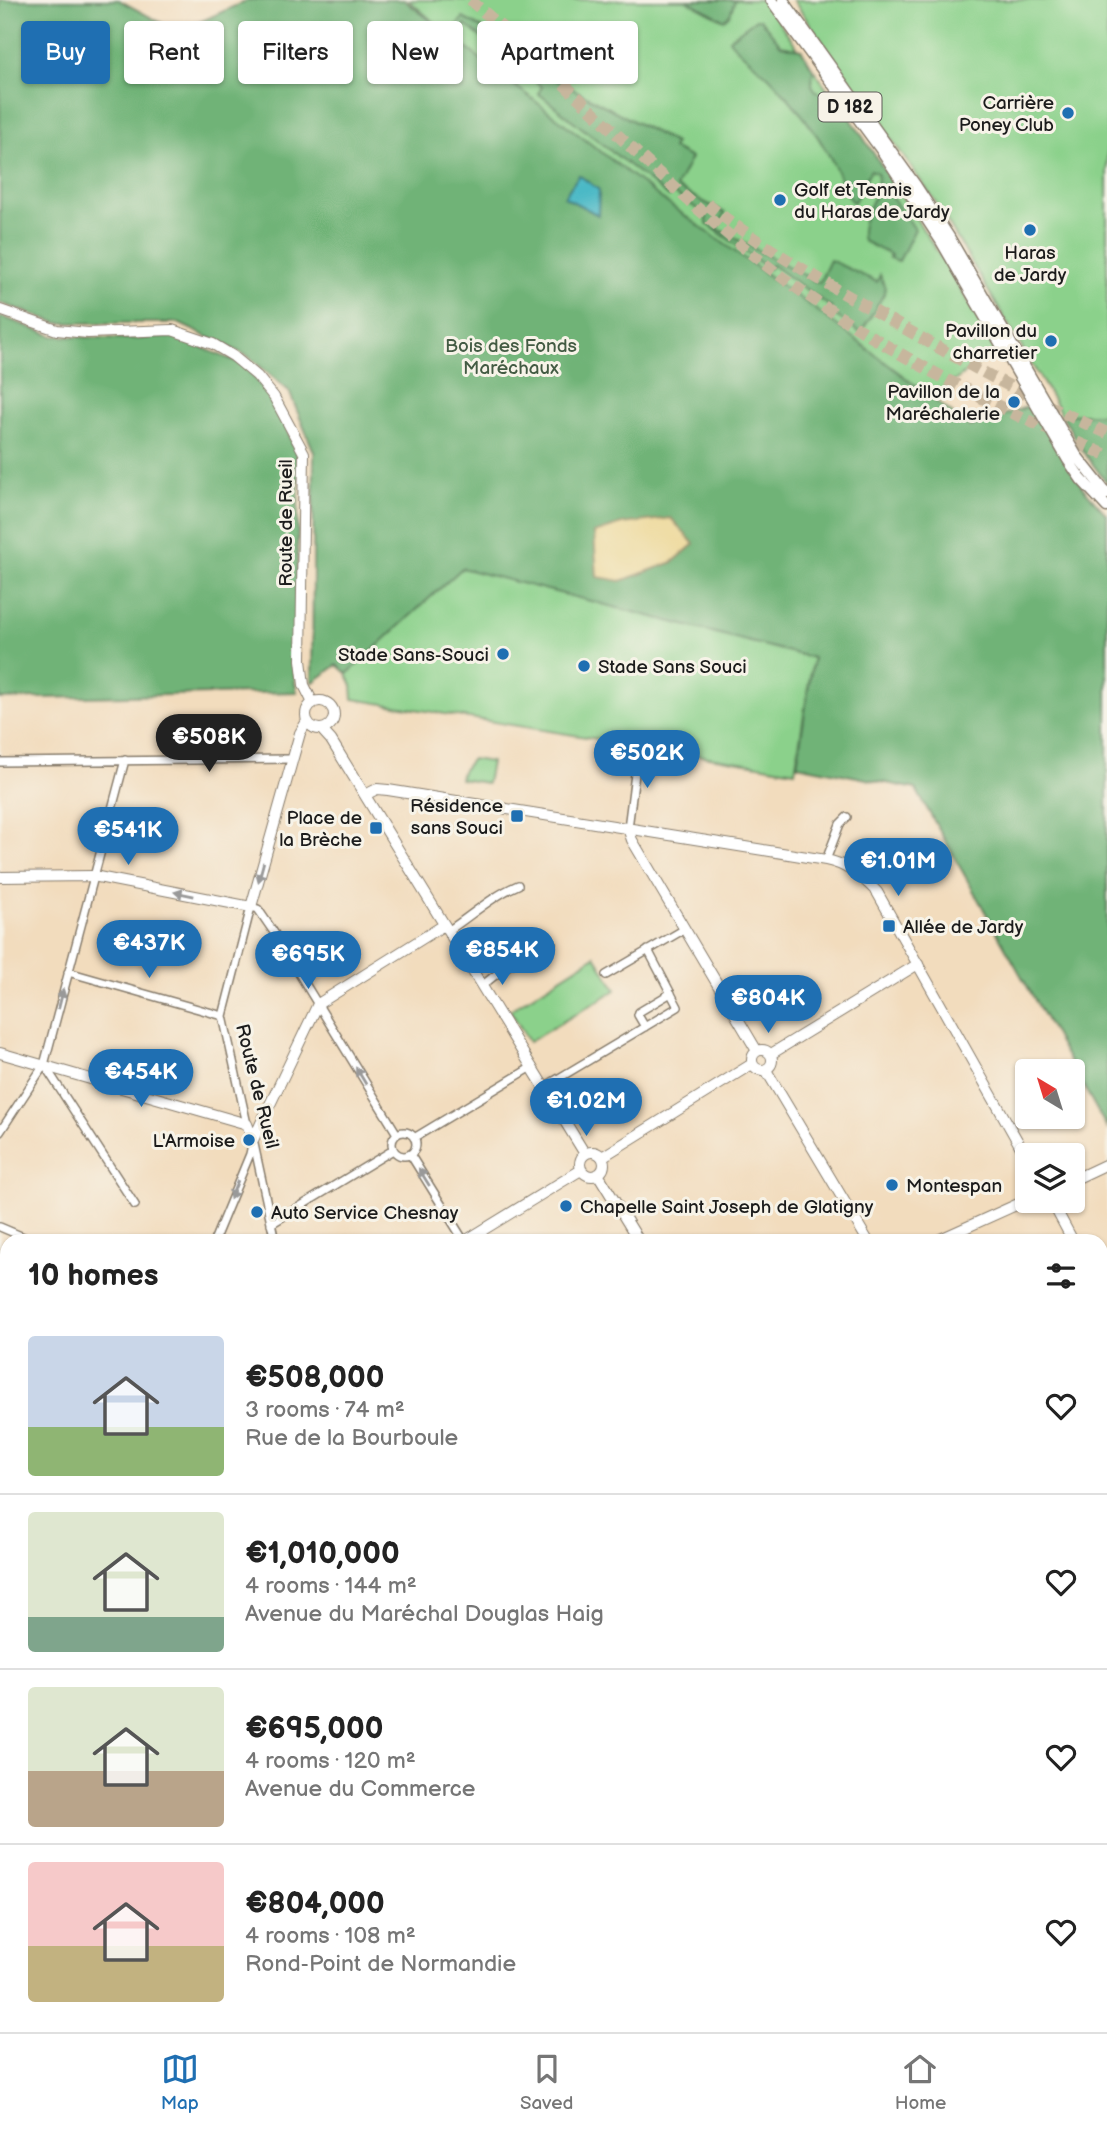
<!DOCTYPE html>
<meta charset="utf-8">
<style>
:root{--surface:#fff;--page:#f6f6f6;--text:#222;--muted:#767676;--line:#e0e0e0;--accent:#1f6fb2}
body{margin:0;font-family:"Balsamiq Sans",sans-serif;background:var(--page);color:var(--text);height:100vh;display:flex;flex-direction:column;font-size:26px;white-space:nowrap}
*{box-sizing:border-box;margin:0}
p{font-size:23px;color:var(--muted)}
.icon{flex:none;width:38px;height:38px;fill:none;stroke:currentColor;stroke-width:2;stroke-linecap:round;stroke-linejoin:round}
.map{position:relative;flex:1;overflow:hidden}
.side{position:absolute;left:0px;top:1234px;width:1108px;height:800px;display:flex;flex-direction:column;background:var(--surface);border-radius:21px 21px 0 0;box-shadow:0 2px 5px #0004}
.side>*{flex:none}
.banner{position:absolute;left:21px;top:21px;width:700px;height:63px;display:flex;gap:14px}
.needle{width:46px;rotate:322deg}
.controls{position:absolute;left:1015px;top:1059px;display:grid;gap:14px}
.controls a{display:grid;place-items:center;width:70px;height:70px;border-radius:7px;background:var(--surface);box-shadow:0 2px 5px #0004;font-size:35px}
.price{position:absolute;translate:-50% -60px;padding:0 16px;border-radius:24px;background:var(--accent);color:#fff;font-size:23px;line-height:46px;filter:drop-shadow(0 2px 4px #0008)}
.price::after{content:'';position:absolute;left:50%;top:42px;width:21px;height:16px;margin-left:-10px;background:inherit;clip-path:polygon(0 0,100% 0,50% 100%)}
.price.active{background:#222;color:#fff}
ul{padding:0;list-style:none}
li{display:flex;align-items:center;gap:21px;height:175px;padding:0 28px}
li+li{border-top:2px solid var(--line)}
li span{display:grid;place-items:center;flex:none;width:196px;height:140px;border-radius:7px;color:#555}
li>.icon{margin-inline-start:auto}
span .icon{width:84px;height:84px;fill:#fffc;stroke-width:1}
li b{font-size:30px}
h2{display:flex;justify-content:space-between;align-items:center;height:84px;padding:0 28px;font-size:30px}
.chip{padding:0 24px;border-radius:7px;background:var(--surface);box-shadow:0 2px 5px #0004;font-size:24px;line-height:63px}
.chip.active{background:var(--accent);color:#fff}
.dock{display:flex;justify-content:space-around;align-items:center;height:98px;border-top:2px solid var(--line);background:var(--surface);font-size:19px;color:var(--muted)}
.dock a{display:grid;justify-items:center;gap:4px}
.dock .active{color:var(--accent)}
.map>svg:first-child{display:block}
</style>
<div class="map">
<svg width="1107" height="2032" viewBox="0 0 1107 2032">
<rect width="100%" height="100%" fill="#f7f3e8"/>
<filter id="ink" filterUnits="userSpaceOnUse"><feTurbulence type="fractalNoise" baseFrequency=".0143" numOctaves="2"/><feDisplacementMap in="SourceGraphic" scale="14" xChannelSelector="R" yChannelSelector="G"/><feConvolveMatrix kernelMatrix="1 2 1 2 8 2 1 2 1" color-interpolation-filters="sRGB"/></filter>
<filter id="wash" filterUnits="userSpaceOnUse"><feTurbulence type="fractalNoise" baseFrequency=".00686" numOctaves="4" result="noise"/><feDisplacementMap in="SourceGraphic" scale="28" xChannelSelector="R" yChannelSelector="G"/><feGaussianBlur stdDeviation="1.57" result="paint"/><feColorMatrix in="noise" values="0 0 0 0 0 0 0 0 0 0 0 0 0 0 0 0 0 1.4 0 .05"/><feComposite in="paint" operator="in"/></filter>
<g filter="url(#wash)">
<rect width="100%" height="100%" fill="#f2dcbd"/>
<path fill="#8bd18b" stroke="#547654" stroke-width="2" d="M408,0H763C846,113 927,227 996,350L929,400L508,84Z
M793,0H1107V414L1062,415L935,201Z
M462,568L813,658L795,771L353,699L352,686L347,674Z
M472,759L491,762L487,783L460,779L462,771Z
M595,956L616,990L529,1042L510,1010Z
M1105,1684L1107,1688V1770L1101,1774V1686Z
M907,2026L968,2027L971,2030L970,2032H898Z
M272,2027H333L336,2032H275Z"/>
<path fill="#70b377" stroke="#46684a" stroke-width="2" d="M0,0H119L178,32L248,0H404L666,202L826,317L970,427L1032,405L1083,488L1107,515V1128L916,789L797,765L813,658L462,568L347,674L337,665L312,683L314,452L289,391L248,356L178,323H58L0,303Z
M686,0H735L730,15L724,20Z
M463,18L503,39L504,44L501,51L675,143L672,148L691,158L676,187L725,213L718,229L819,283L830,260L877,282L880,275L885,288L884,294L861,333L830,312L832,308L772,265L769,269L707,224L706,215L672,192L669,197L538,93L542,87L507,59L502,64L487,51L491,45L465,25L461,29L457,25Z
M756,19H760L781,45L801,49L813,69L812,85L815,90L842,105L889,177V194L915,229L899,261L889,258L891,255L863,241C856,218 883,196 877,173L871,170L854,202L851,201C843,187 838,172 830,157C815,130 793,102 772,80C764,71 731,46 729,39Z
M0,316L53,336L137,339L174,336L242,364L276,401L299,460L295,683L297,692L0,699Z
M1107,414V483L1082,450L1062,415Z"/>
<path fill="#eeda9e" stroke="#857b5d" stroke-width="2" d="M671,518L694,544L673,562L621,581L597,577L594,533L622,524Z"/>
<path fill="#4cb9c6" stroke="#346a71" stroke-width="2" d="M579,175L599,190L598,215L564,197Z"/>
</g>
<g filter="url(#ink)">
<g fill="none" stroke-linecap="round" stroke-linejoin="round">
<path stroke="#c7b69d" stroke-width="12" stroke-dasharray="12 6" stroke-linecap="butt" d="M470,0C581,93 682,207 800,290C893,355 1002,412 1107,455
M707,204C757,244 814,276 869,308C947,353 1025,397 1107,433"/>
<g stroke="#877c6c" stroke-width="10">
<path id="street" d="M0,762L292,759
M628,828L638,751
M826,860L840,824L847,817
M448,931C472,915 492,896 518,885
M68,972L223,1016
M606,975L683,930
M483,985L504,968L552,943
M645,1027L638,1015L639,1012L671,993
M45,1066L135,1205
M544,1087L678,1007L648,950
M247,1124L223,1016L251,907L258,909L273,931L397,1134
M0,1132L44,1065L125,760
M392 1144a12 12 0 1 1 24 0a12 12 0 1 1-24 0Z
M414,1138L532,1067
M254,1144L275,1241
M410,1154L464,1241
M271,1224L393,1150
M0,1227L33,1241
M214,1241L250,1154L253,1140
M0,1761L7,1762
M1101,1812L1107,1808
M0,1832L7,1854
M0,1928L7,1924
M111,2026L114,2032
M339,2026L342,2032
M726,2026L729,2032
M830,2026L833,2032
M3,2032L15,2026
M253,2032L262,2026
M451,2032L460,2026
M643,2032L651,2026
M855,2032L864,2026"/>
</g>
<g stroke="#877c6c" stroke-width="12">
<path id="secondary" d="M0,310L57,330L88,333L172,330L213,344L233,356L257,376L274,397L304,453L301,660L304,685L313,703
M306 715a14 14 0 1 1 28 0a14 14 0 1 1-28 0Z
M321,729L331,740L585,1154
M365,795L377,789L388,790L826,860C847,864 863,877 877,892L1027,1158
M628,828L632,840L757,1051
M0,877L93,876L251,907L300,733L307,721
M752 1060a10 10 0 1 1 20 0a10 10 0 1 1-20 0Z
M0,1053L247,1124L253,1140
M771,1054L918,964
M766,1070L868,1241
M253,1140L318,1004L444,925
M580 1164a12 12 0 1 1 24 0a12 12 0 1 1-24 0Z
M602,1157L752,1064
M598,1174L639,1241
M1073,1180L1107,1164
M1051,1200L1073,1241
M465,1241L581,1170
M936,1241L1027,1200
M1101,1287L1107,1298
M1101,1619H1107
M1101,1638L1107,1649
M0,1689L7,1690
M1101,1997L1107,2007
M590,2026L593,2032"/>
</g>
<g stroke="#877c6c" stroke-width="13">
<path id="primary" d="M771,0L882,151L941,241L1068,460L1081,479L1107,507
M783,0L916,186L949,237L1076,455L1107,494"/>
</g>
<use href="#street" stroke="#fff" stroke-width="7"/>
<use href="#secondary" stroke="#fff" stroke-width="10"/>
<use href="#primary" stroke="#fff" stroke-width="10"/>
</g>
<defs><path id="oneway-solid" d="M-6-.8H1V-3.2L6.5 0L1 3.2V.8H-6Z" transform="scale(1.75)"/></defs>
<g fill="#999">
<use href="#oneway-solid" transform="translate(261 872) rotate(105)"/>
<use href="#oneway-solid" transform="translate(184 894) rotate(-169)"/>
<use href="#oneway-solid" transform="translate(61 999) rotate(-76)"/>
<use href="#oneway-solid" transform="translate(361 1076) rotate(-121)"/>
<use href="#oneway-solid" transform="translate(424 1177) rotate(-122)"/>
<use href="#oneway-solid" transform="translate(234 1190) rotate(112)"/>
</g>
</g>
<g fill="#1f6fb2" stroke="#f7f3e8" stroke-width="2.5">
<circle cx="1068" cy="113" r="7"/>
<circle cx="780" cy="200" r="7"/>
<circle cx="1030" cy="230" r="7"/>
<circle cx="1051" cy="341" r="7"/>
<circle cx="1014" cy="402" r="7"/>
<circle cx="503" cy="654" r="7"/>
<circle cx="584" cy="666" r="7"/>
<rect x="510" y="809" width="14" height="14" rx="3.5"/>
<rect x="369" y="821" width="14" height="14" rx="3.5"/>
<rect x="882" y="919" width="14" height="14" rx="3.5"/>
<circle cx="249" cy="1140" r="7"/>
<circle cx="892" cy="1185" r="7"/>
<circle cx="566" cy="1206" r="7"/>
<circle cx="257" cy="1212" r="7"/>
</g>
<g text-anchor="middle" stroke-width="6" stroke-linejoin="round" paint-order="stroke">
<rect fill="#f7f3e8" stroke="#5e5c59" stroke-width="2" x="818.5" y="92.5" width="63" height="29" rx="5"/>
<g font-size="18" font-weight="bold" fill="#1c1c1c">
<text x="850" y="113">D 182</text>
</g>
<g font-size="19" fill="#1c1c1c" stroke="#f7f3e8" text-anchor="end">
<text x="1054" y="109">Carrière<tspan x="1054" dy="22">Poney Club</tspan></text>
<text x="794" y="196" text-anchor="start">Golf et Tennis<tspan x="794" dy="22">du Haras de Jardy</tspan></text>
<text x="1030" y="259" text-anchor="middle">Haras<tspan x="1030" dy="22">de Jardy</tspan></text>
<text x="1037" y="337">Pavillon du<tspan x="1037" dy="22">charretier</tspan></text>
<text x="1000" y="398">Pavillon de la<tspan x="1000" dy="22">Maréchalerie</tspan></text>
<text x="489" y="661">Stade Sans-Souci</text>
<text x="598" y="673" text-anchor="start">Stade Sans Souci</text>
<text x="503" y="812">Résidence<tspan x="503" dy="22">sans Souci</tspan></text>
<text x="362" y="824">Place de<tspan x="362" dy="22">la Brèche</tspan></text>
<text x="903" y="933" text-anchor="start">Allée de Jardy</text>
<text x="235" y="1147">L'Armoise</text>
<text x="906" y="1192" text-anchor="start">Montespan</text>
<text x="580" y="1213" text-anchor="start">Chapelle Saint Joseph de Glatigny</text>
<text x="271" y="1219" text-anchor="start">Auto Service Chesnay</text>
</g>
<g font-size="19" fill="#435b43" stroke="#f7f3e8">
<text x="511" y="352">Bois des Fonds<tspan x="511" dy="22">Maréchaux</tspan></text>
</g>
<g font-size="19" fill="#1c1c1c" stroke="#f7f3e8">
<text transform="translate(285 523) rotate(-90)" y="7">Route de Rueil</text>
<text transform="translate(258 1086) rotate(76)" y="7">Route de Rueil</text>
</g>
</g>
</svg>
<div class="controls">
<a><svg class="needle" viewBox="-14 -14 28 28"><path d="M0-13l5 13h-10z" fill="#e53935"/><path d="M0 13l5-13h-10z" fill="#767676"/></svg></a>
<a><svg class="icon" aria-label="layers" viewBox="0 0 24 24"><path d="M12 4l9 5-9 5-9-5zM3 14l9 5 9-5"/></svg></a>
</div>
<b class="price active" style="left:209px;top:774px">€508K</b>
<b class="price" style="left:647px;top:790px">€502K</b>
<b class="price" style="left:128px;top:867px">€541K</b>
<b class="price" style="left:898px;top:898px">€1.01M</b>
<b class="price" style="left:149px;top:980px">€437K</b>
<b class="price" style="left:502px;top:987px">€854K</b>
<b class="price" style="left:308px;top:991px">€695K</b>
<b class="price" style="left:768px;top:1035px">€804K</b>
<b class="price" style="left:141px;top:1109px">€454K</b>
<b class="price" style="left:586px;top:1138px">€1.02M</b>
<div class="banner">
<a class="chip active">Buy</a>
<a class="chip">Rent</a>
<a class="chip">Filters</a>
<a class="chip">New</a>
<a class="chip">Apartment</a>
</div>
<section class="side">
<h2>10 homes<svg class="icon" aria-label="filters" viewBox="0 0 24 24"><path d="M4 7h16M4 17h16"/><circle cx="9" cy="7" r="2"/><circle cx="15" cy="17" r="2"/></svg></h2>
<ul>
<li><span style="background:linear-gradient(#c9d6e8 65%,#8fb573 0)"><svg class="icon" aria-label="home" viewBox="0 0 24 24"><path d="M3 11l9-7 9 7M6 9v11h12V9"/></svg></span><div><b>€508,000</b><p>3 rooms · 74 m²</p><p>Rue de la Bourboule</p></div><svg class="icon" aria-label="heart" viewBox="0 0 24 24"><path d="M12 20l-8-8c-3-5 5-10 8-4 3-6 11-1 8 4z"/></svg></li>
<li><span style="background:linear-gradient(#dfe7d0 75%,#7fa58c 0)"><svg class="icon" aria-label="home" viewBox="0 0 24 24"><path d="M3 11l9-7 9 7M6 9v11h12V9"/></svg></span><div><b>€1,010,000</b><p>4 rooms · 144 m²</p><p>Avenue du Maréchal Douglas Haig</p></div><svg class="icon" aria-label="heart" viewBox="0 0 24 24"><path d="M12 20l-8-8c-3-5 5-10 8-4 3-6 11-1 8 4z"/></svg></li>
<li><span style="background:linear-gradient(#dfe7d0 60%,#b9a48a 0)"><svg class="icon" aria-label="home" viewBox="0 0 24 24"><path d="M3 11l9-7 9 7M6 9v11h12V9"/></svg></span><div><b>€695,000</b><p>4 rooms · 120 m²</p><p>Avenue du Commerce</p></div><svg class="icon" aria-label="heart" viewBox="0 0 24 24"><path d="M12 20l-8-8c-3-5 5-10 8-4 3-6 11-1 8 4z"/></svg></li>
<li><span style="background:linear-gradient(#f6c9c9 60%,#c2b280 0)"><svg class="icon" aria-label="home" viewBox="0 0 24 24"><path d="M3 11l9-7 9 7M6 9v11h12V9"/></svg></span><div><b>€804,000</b><p>4 rooms · 108 m²</p><p>Rond-Point de Normandie</p></div><svg class="icon" aria-label="heart" viewBox="0 0 24 24"><path d="M12 20l-8-8c-3-5 5-10 8-4 3-6 11-1 8 4z"/></svg></li>
</ul>
</section>
</div>
<nav class="dock">
<a class="active"><svg class="icon" aria-label="map" viewBox="0 0 24 24"><path d="M3 6l6-2 6 2 6-2v14l-6 2-6-2-6 2zM9 4v14M15 6v14"/></svg>Map</a>
<a><svg class="icon" aria-label="saved" viewBox="0 0 24 24"><path d="M7 4h10v16l-5-4-5 4z"/></svg>Saved</a>
<a><svg class="icon" aria-label="home" viewBox="0 0 24 24"><path d="M3 11l9-7 9 7M6 9v11h12V9"/></svg>Home</a>
</nav>
